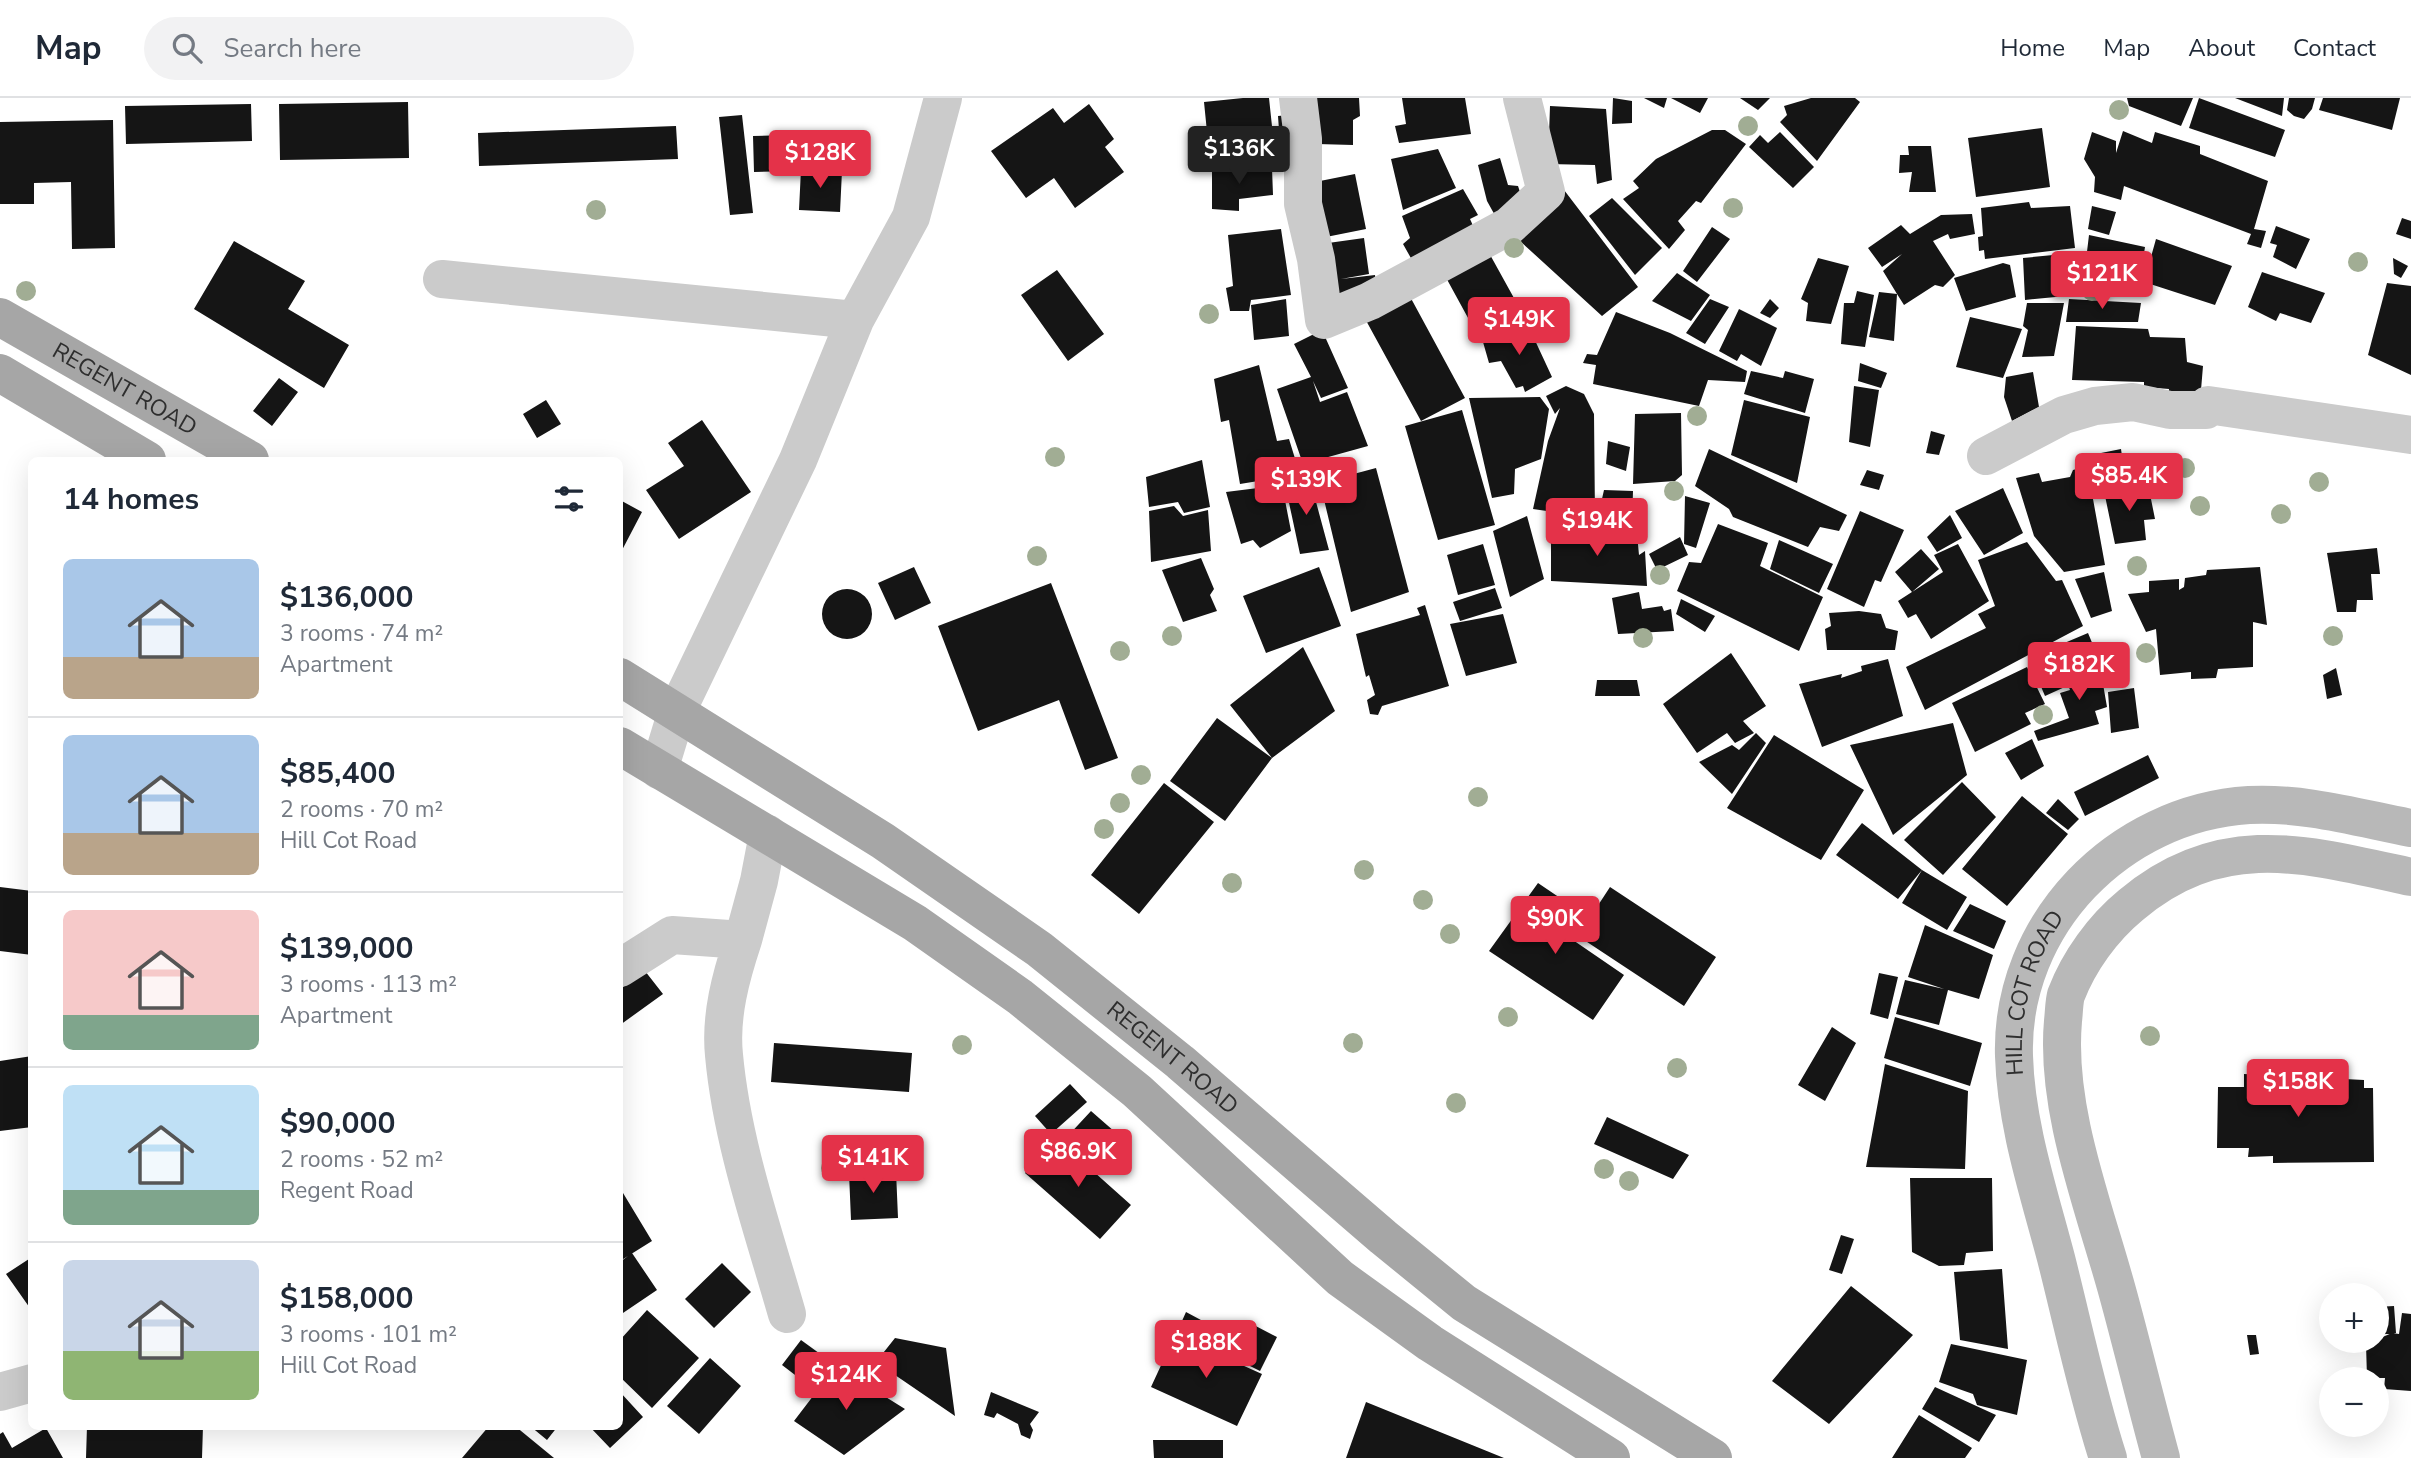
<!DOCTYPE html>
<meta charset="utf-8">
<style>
:root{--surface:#fff;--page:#f2f2f3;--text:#1f2937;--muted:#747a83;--line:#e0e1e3;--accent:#e43249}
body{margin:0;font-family:"Nunito Sans",sans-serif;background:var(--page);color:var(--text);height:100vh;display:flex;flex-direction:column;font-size:26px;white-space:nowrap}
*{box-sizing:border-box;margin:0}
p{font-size:23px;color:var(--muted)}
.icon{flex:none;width:38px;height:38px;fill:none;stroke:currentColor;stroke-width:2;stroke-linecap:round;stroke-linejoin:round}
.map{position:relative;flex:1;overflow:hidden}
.panel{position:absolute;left:28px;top:359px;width:595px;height:973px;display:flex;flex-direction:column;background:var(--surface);border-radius:10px;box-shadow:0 7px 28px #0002}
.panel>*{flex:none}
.controls{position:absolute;left:2319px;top:1185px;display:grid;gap:14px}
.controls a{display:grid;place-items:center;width:70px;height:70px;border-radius:50%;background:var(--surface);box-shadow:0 7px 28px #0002;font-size:35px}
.price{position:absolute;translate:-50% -60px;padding:0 16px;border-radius:7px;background:var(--accent);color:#fff;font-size:23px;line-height:46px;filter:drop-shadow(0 2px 4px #0008)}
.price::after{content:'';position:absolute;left:50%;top:42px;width:21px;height:16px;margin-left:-10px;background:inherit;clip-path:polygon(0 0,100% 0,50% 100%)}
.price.on{background:#222;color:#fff}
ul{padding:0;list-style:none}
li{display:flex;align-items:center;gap:21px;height:175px;padding:0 35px}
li+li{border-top:2px solid var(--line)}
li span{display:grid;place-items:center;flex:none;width:196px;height:140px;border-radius:10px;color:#555}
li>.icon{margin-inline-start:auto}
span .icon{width:84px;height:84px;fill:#fffc;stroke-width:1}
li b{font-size:30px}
h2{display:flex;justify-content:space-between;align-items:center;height:84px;padding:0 35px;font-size:30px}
header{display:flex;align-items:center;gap:42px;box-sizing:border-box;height:98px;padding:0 35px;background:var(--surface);border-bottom:2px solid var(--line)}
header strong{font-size:33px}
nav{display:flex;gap:38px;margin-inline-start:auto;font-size:24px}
.search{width:490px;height:63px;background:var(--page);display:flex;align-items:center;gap:18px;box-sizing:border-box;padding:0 24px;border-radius:38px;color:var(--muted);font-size:26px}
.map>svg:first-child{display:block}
</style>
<header>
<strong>Map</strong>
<div class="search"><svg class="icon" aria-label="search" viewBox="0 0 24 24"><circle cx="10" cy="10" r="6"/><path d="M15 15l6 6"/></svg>Search here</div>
<nav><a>Home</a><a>Map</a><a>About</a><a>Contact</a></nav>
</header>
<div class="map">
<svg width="2411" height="1360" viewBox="0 0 2411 1360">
<rect width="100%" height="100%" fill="#fff"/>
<path fill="#151515" d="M1243,0H1269L1274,47L1209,54L1204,4Z
M1311,0H1359L1360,18L1353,22V47L1317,46Z
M1402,0H1465L1471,36L1399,45L1395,28L1406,26Z
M1613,0L1632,3V25L1612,26Z
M1644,0H1667L1664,10Z
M1671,0H1708L1700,15Z
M1740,0H1770L1758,12Z
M1811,0H1855L1860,4L1817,63L1780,24L1787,17L1784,8Z
M2127,0H2193L2181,28L2129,8Z
M2199,0L2285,32L2275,59L2189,30Z
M2235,0H2284L2282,18Z
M2289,0H2315L2312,11L2304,21L2294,18L2287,12Z
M2323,0H2400L2392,32L2319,12Z
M408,4L409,60L280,62L279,6Z
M251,6L252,43L126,46L125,8Z
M1089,6L1114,41L1105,49L1124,74L1075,110L1054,80L1026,100L991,53L1053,10L1064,25Z
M1550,8L1606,11L1612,82L1597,86L1595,67L1548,66Z
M1299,16L1301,59L1281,60L1278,18Z
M742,17L753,115L730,117L719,19Z
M113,22L115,150L72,151L71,84L34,85V106H0V24Z
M676,28L678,61L479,68L478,35Z
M2042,30L2050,89L1976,99L1968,40Z
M1712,32H1725L1746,46L1701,105L1696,103L1678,123L1685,132L1669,151L1623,101L1639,90L1633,83L1656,61Z
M2123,33L2152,45L2155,34L2200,48V56L2268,83L2254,131L2266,133L2261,150L2247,146L2251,136L2124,88L2121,102L2094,94L2095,79L2084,61L2092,34L2116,43V55Z
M1780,34L1814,69L1793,90L1749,49L1760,37L1768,45Z
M793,37L795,73L754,74L753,38Z
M1908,48H1931L1936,94H1909L1912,74L1899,75L1900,57H1909Z
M1438,51L1456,90L1403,112L1391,61Z
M1500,60L1508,87L1518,88L1524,106L1497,121L1487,103L1478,67Z
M1272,70L1273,97L1239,101V113L1212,111V71Z
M801,71L842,73L840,114L799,112Z
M1355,76L1366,131L1326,139L1315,84Z
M1561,88L1638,189L1602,218L1509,133Z
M1463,91L1478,117L1470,121L1479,141L1412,162L1403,146L1410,140L1402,118Z
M1612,100L1662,150L1635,177L1589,118Z
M2029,104L2031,110L2070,108L2075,150L1985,161L1984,152L1979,153L1978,139L1983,138L1981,110Z
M2092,108L2116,114L2109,137L2088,131Z
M1972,116L1975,136L1950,141L1948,136L1933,143L1955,177L1943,189L1935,187L1904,207L1897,196L1894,243L1869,239L1879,194L1897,196L1883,173L1902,156L1882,169L1868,150L1901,127L1910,136L1941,117Z
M2402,120L2411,123V141L2396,136Z
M2276,128L2310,141L2296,171L2273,159L2277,147L2270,145Z
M1712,129L1730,141L1697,184L1683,173Z
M1281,131L1291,197L1251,202L1249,213H1230L1226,190L1233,188L1228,137Z
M2089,137L2145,149L2138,193L2083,187Z
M1364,140L1369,176L1341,181L1375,177L1378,202L1330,210L1321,146Z
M2156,141L2232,168L2215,207L2144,184Z
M234,143L305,183L288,211L349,247L324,290L194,211Z
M1483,144L1525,220L1479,240L1438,165Z
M2064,156L2066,198L2025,202L2023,160Z
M1818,160L1849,168L1831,226L1806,223L1808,205L1801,201Z
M2393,160L2408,168L2401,180L2394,176Z
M2003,165L2010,167L2016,199L1966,213L1954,180Z
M1057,172L1104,236L1068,263L1021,197Z
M2262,174L2325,195L2311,225L2280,215L2276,223L2248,209Z
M1677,175L1710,197L1691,223L1652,203Z
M2387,185L2411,188V277L2368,257Z
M1407,193L1465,300L1421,323L1363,217Z
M1857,193L1874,197L1865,249L1841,246L1844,205H1854Z
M1286,201L1289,238L1254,242L1251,207Z
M1710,201L1729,209L1705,246L1686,235Z
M1770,201L1779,210L1770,220L1760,215Z
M2069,201L2141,205L2138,224H2066Z
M2027,205H2064L2054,258L2022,259L2028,232L2023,228Z
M1739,211L1777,230L1761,268L1741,256L1737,263L1719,253Z
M1616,214L1670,235L1747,273L1745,284L1708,282L1699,308L1593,286L1596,267L1583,265L1587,256L1597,257Z
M1970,219L2022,231L2003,280L1956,269Z
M1526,223L1552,279L1525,294L1523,288L1516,290L1501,263L1489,265L1483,244Z
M2076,228L2148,231L2150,239L2185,240L2187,264L2203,268L2200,304L2168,302L2169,291L2144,289V284L2072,282Z
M1322,232L1348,290L1321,300L1313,283L1320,304L1347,294L1368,348L1303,366L1277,291L1311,279L1294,246Z
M1860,265L1887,275L1881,290L1858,283Z
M1259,267L1277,343L1289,341L1297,367L1281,370L1282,379L1240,386L1229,322L1221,324L1214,281Z
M1751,273L1783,280L1785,273L1814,281L1805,315L1744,296Z
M2033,274L2039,309L2012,323L2004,299L2006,279Z
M279,280L298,294L272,328L253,313Z
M1566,288L1584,296L1594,316L1595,420L1533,411L1548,343L1560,310L1555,316L1546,298Z
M1854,288L1879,292L1870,349L1849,344Z
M1540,299L1549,311L1541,361L1515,371L1514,396L1492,400L1469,300Z
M546,302L561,326L537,340L523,316Z
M1744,302L1810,319L1797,385L1731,357Z
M1462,312L1495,427L1438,442L1405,328Z
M1681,315L1682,377L1675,383L1633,386L1635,316Z
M702,322L751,394L679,441L646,392L684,368L668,345Z
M1931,333L1945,337L1939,357L1926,355Z
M1608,343L1630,349L1626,373L1606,366Z
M1709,351L1847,417L1839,433L1820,429L1808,449L1733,419L1729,411L1695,388Z
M2121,351L2125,379L2095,385L2091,357Z
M1202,362L1210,409L1184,415L1178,404L1149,409L1146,379Z
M2087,368L2105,467L2064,474L2034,438L2016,380L2039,375L2042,384L2070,379L2073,372Z
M1376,370L1409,494L1351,514L1320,385Z
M1867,372L1884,377L1879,392L1860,387Z
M1309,378L1329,452L1300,456L1285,386Z
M2148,386L2155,421L2144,422L2146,442L2115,446L2104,393Z
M1282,387L1291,433L1260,450L1253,442L1241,446L1226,394Z
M2003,390L2023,435L1984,457L1955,413Z
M1604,392L1633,393L1632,427L1597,423Z
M1685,398L1710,405L1696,450L1684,446Z
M620,402L642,414L620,456Z
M1174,408L1183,418L1208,412L1211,453L1151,464L1149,413Z
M1860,413L1904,432L1881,484L1875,482L1864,509L1827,491Z
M1950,417L1962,440L1937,454L1927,439Z
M1527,418L1544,481L1510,499L1493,433Z
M1718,426L1768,445L1760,468L1823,499L1799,553L1677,493L1689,464L1701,465Z
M1551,431L1637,436L1639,457L1645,453L1647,488L1551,483Z
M1680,439L1688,457L1657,472L1649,456Z
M1779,442L1833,466L1819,495L1770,471Z
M2027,444L2056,483L2062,482L2083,528L1925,612L1906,569L1986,530L1978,516L1995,508L1978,462Z
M1483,446L1495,487L1458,497L1447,457Z
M1958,446L1989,503L1931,541L1916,516L1908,520L1898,503L1943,474L1934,457Z
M2377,450L2380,476H2371L2373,502H2357L2356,514H2337L2327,455Z
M1921,451L1939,471L1912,494L1895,474Z
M1201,460L1214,491L1210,497L1217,513L1183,524L1162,472Z
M914,469L931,505L895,522L878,485Z
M1319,469L1341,528L1266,555L1243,498Z
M2260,469L2267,527L2253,524V569L2218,571L2216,580L2191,581V574L2160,577L2156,531L2146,534L2128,496L2149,494V483L2179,481V492L2184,489L2185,480L2206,477L2207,472Z
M2104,474L2112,513L2091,520L2075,481Z
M1051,485L1118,660L1085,672L1059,602L978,633L938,528Z
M1495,490L1502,510L1460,523L1453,504Z
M822 516a25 25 0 1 1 50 0a25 25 0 1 1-50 0Z
M1639,494L1642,511L1662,508L1664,513L1671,511L1674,533L1618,536L1612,500Z
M1681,501L1715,518L1705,534L1676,516Z
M1425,507L1449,588L1382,608L1378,617L1370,616L1367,602L1375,597L1369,577L1366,579L1356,536L1420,517L1417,510Z
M1859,513L1881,516L1886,530L1898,533L1895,552H1827L1825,531L1831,528L1829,515Z
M1503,516L1517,565L1466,578L1450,526Z
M2088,535L2098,559L2061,575L2067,588L2045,598L2029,560Z
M1303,549L1335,613L1272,660L1230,607Z
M1731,555L1766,608L1743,623L1754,635L1735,645L1727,635L1697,655L1663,606Z
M1888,561L1903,618L1822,649L1799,586L1842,576L1841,580L1862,573L1861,568Z
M2099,563L2107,609L2095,613L2099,626L2038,643L2034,633L2069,620L2060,595L2070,592L2064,576Z
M2027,569L2045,606L2025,615L2031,626L1975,654L1952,605Z
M2336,570L2342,597L2327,601L2323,577Z
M1597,582H1637L1640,598H1595Z
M2134,590L2139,630L2111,635L2108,594Z
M1217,620L1272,660L1225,723L1170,683Z
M1953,625L1967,677L1893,737L1850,647Z
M1756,635L1766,645L1732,696L1699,664L1732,647L1739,652Z
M1774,637L1864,692L1821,762L1727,710Z
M2032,641L2044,668L2021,682L2005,655Z
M2148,657L2159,680L2085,718L2074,694Z
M1962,684L1996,719L1943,777L1904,742Z
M1164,685L1214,724L1139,816L1091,777Z
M2022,698L2068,736L2007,808L1962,771Z
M2058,701L2079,721L2068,732L2046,715Z
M1862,725L1922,772L1967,799L1947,832L1902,805L1922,772L1898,801L1836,757Z
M1538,785L1566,804L1551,827L1624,877L1593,922L1489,853Z
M0,789L32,793V857L0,853Z
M1610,789L1716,859L1684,908L1578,838Z
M1970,806L2006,823L1994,851L1953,833Z
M1925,827L1993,857L1979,901L1948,892L1939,927L1896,916L1905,882L1944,891L1908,879Z
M645,873L663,896L620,927V891Z
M1879,875L1898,879L1888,921L1870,916Z
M1895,919L1982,945L1970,988L1884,960Z
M1832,929L1856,945L1825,1003L1798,987Z
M774,945L912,955L909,994L771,984Z
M32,958V1029L0,1033V963Z
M1885,966L1968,993L1965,1071L1866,1069Z
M2244,976L2364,982V990H2373L2374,1064L2273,1065V1058L2248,1059L2249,1050H2217L2218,989H2244Z
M1070,986L1087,1004L1051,1036L1035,1018Z
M1091,1013L1115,1034L1090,1061L1066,1040Z
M1607,1019L1689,1057L1673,1081L1594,1046Z
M1056,1040L1131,1107L1100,1141L1025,1075Z
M896,1073L898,1120L851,1122L849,1075Z
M1910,1080H1992L1993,1153L1966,1155L1964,1167L1939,1168L1912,1154Z
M620,1090L652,1143L620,1163Z
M1841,1137L1854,1141L1842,1176L1829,1172Z
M632,1155L657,1192L620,1217V1164Z
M32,1159V1213L6,1176Z
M722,1165L751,1194L714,1230L685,1201Z
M2002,1171L2008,1251L1960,1242L1954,1174Z
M1851,1188L1913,1237L1829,1326L1772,1283Z
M2394,1208L2396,1235L2376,1237V1209Z
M647,1212L699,1260L652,1310L620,1279V1242Z
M1186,1214L1214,1229L1206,1246L1178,1232Z
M2402,1215L2411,1216V1293L2384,1291L2385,1280H2367L2366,1246L2392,1235L2399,1236Z
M1248,1224L1277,1239L1260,1273L1230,1258Z
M1175,1237L1262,1276L1237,1328L1151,1289Z
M2247,1237H2256L2259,1256L2250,1257Z
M895,1240L946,1250L955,1318L876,1264Z
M801,1242L834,1266L826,1276L811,1264L799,1280L782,1267Z
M1951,1246L2027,1262L2017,1317L1977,1307L1973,1296L1939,1284Z
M710,1260L741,1288L699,1336L667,1308Z
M836,1268L905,1311L844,1357L794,1323Z
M1935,1289L1996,1317L1979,1344L1922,1311Z
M620,1294L643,1319L610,1350L589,1328H620Z
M991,1294L1039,1314L1030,1326L1033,1332L1030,1341L1021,1337L1018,1326L997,1315L994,1320L984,1317Z
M1366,1304L1504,1360H1346Z
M1919,1317L1972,1350L1965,1360H1892Z
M87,1328H203L202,1360H86Z
M489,1328H515L554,1360H462Z
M530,1328H558L547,1342Z
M46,1330L63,1360H0V1336L3,1334L12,1350Z
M1153,1342H1223V1360H1154Z"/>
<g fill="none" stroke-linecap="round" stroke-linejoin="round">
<path stroke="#cbcbcb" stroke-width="38" d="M1298,0L1303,41V106L1316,161L1324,222L1370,203L1509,128L1546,94L1522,0
M442,181L855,222
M1986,358L2064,317L2095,308L2133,304L2170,312H2206L2208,307L2411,337
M659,672L677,613L798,362L855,222L911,119L943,0
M743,842C731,878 720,918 724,957C732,1045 763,1132 787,1216
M620,870L672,837L743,842L759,783L768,736
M0,1294L32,1285"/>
<g stroke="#b8b8b8" stroke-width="38">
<path id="s1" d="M2108,1360C2087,1295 2073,1227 2056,1160C2039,1095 2016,1027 2014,958C2010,826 2119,715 2249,707C2303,704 2359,720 2411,730"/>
<path d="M2161,1360C2146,1305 2133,1251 2118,1196C2095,1111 2055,1012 2063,923C2064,915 2064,904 2066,897C2079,863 2103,830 2131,807C2221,731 2307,756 2411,779"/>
</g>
<g stroke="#a6a6a6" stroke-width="38">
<path id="s2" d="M0,219L250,362"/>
<path d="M0,275L147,362"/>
<path id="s3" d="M620,579L883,743L1039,851L1180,964L1383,1139L1464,1205L1713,1360"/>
<path d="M620,648L915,825L1020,899L1137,993L1340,1180L1430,1245L1611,1360"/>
</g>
</g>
<g fill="#a1ad94">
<circle cx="2119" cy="12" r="10"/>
<circle cx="1748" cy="28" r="10"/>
<circle cx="1250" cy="61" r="10"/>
<circle cx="1733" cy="110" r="10"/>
<circle cx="596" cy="112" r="10"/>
<circle cx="1514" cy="150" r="10"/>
<circle cx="2358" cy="164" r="10"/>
<circle cx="26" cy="193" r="10"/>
<circle cx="2092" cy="193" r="10"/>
<circle cx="1209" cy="216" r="10"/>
<circle cx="1697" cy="318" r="10"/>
<circle cx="1055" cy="359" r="10"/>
<circle cx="2185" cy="370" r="10"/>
<circle cx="2319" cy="384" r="10"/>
<circle cx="1674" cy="393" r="10"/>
<circle cx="2200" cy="408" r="10"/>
<circle cx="2281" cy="416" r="10"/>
<circle cx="1037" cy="458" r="10"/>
<circle cx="2137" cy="468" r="10"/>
<circle cx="1660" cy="477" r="10"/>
<circle cx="1172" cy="538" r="10"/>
<circle cx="2333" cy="538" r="10"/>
<circle cx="1643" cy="540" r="10"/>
<circle cx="1120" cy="553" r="10"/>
<circle cx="2146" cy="555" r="10"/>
<circle cx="2043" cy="617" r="10"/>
<circle cx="1141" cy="677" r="10"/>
<circle cx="1478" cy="699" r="10"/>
<circle cx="1120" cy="705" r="10"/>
<circle cx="1104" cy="731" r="10"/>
<circle cx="1364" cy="772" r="10"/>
<circle cx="1232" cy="785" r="10"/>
<circle cx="1423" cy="802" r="10"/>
<circle cx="1450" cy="836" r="10"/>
<circle cx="1508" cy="919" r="10"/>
<circle cx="2150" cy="938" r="10"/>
<circle cx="1353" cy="945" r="10"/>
<circle cx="962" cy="947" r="10"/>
<circle cx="1677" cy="970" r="10"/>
<circle cx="1456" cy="1005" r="10"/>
<circle cx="880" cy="1052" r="10"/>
<circle cx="831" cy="1070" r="10"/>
<circle cx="1604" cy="1071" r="10"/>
<circle cx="1629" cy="1083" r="10"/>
</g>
<g text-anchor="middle" stroke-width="7" stroke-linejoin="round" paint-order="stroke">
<g font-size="23" fill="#2e2e2e" stroke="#fff">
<text dy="8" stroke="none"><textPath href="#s2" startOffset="144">REGENT ROAD</textPath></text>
<text dy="8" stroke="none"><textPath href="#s1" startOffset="480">HILL COT ROAD</textPath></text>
<text dy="8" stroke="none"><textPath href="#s3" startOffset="672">REGENT ROAD</textPath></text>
</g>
</g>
</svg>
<div class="controls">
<a>+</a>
<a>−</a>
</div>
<b class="price on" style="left:1239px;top:88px">$136K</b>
<b class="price" style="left:820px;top:92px">$128K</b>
<b class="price" style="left:2102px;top:213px">$121K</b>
<b class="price" style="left:1519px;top:259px">$149K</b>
<b class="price" style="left:2129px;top:415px">$85.4K</b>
<b class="price" style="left:1306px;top:419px">$139K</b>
<b class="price" style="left:1597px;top:460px">$194K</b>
<b class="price" style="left:2079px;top:604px">$182K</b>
<b class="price" style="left:1555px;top:858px">$90K</b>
<b class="price" style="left:2298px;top:1021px">$158K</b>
<b class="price" style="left:1078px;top:1091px">$86.9K</b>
<b class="price" style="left:873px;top:1097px">$141K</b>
<b class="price" style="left:1206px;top:1282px">$188K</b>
<b class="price" style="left:846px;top:1314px">$124K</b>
<section class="panel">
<h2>14 homes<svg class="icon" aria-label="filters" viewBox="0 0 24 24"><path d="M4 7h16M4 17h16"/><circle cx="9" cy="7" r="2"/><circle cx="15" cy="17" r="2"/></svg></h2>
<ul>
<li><span style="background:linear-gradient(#a9c7e8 70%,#b9a48a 0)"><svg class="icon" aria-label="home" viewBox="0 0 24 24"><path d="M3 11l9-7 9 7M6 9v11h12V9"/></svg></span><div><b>$136,000</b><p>3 rooms · 74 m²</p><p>Apartment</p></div></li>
<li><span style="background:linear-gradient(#a9c7e8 70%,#b9a48a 0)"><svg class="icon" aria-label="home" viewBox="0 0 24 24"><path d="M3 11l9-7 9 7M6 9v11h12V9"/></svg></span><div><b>$85,400</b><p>2 rooms · 70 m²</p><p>Hill Cot Road</p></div></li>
<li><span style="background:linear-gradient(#f6c9c9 75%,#7fa58c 0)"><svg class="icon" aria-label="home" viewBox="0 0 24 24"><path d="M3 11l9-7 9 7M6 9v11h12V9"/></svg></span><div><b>$139,000</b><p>3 rooms · 113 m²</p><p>Apartment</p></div></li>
<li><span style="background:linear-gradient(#bfe0f5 75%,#7fa58c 0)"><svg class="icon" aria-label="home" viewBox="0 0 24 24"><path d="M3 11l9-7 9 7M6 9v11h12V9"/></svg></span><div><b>$90,000</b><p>2 rooms · 52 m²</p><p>Regent Road</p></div></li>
<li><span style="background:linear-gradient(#c9d6e8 65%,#8fb573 0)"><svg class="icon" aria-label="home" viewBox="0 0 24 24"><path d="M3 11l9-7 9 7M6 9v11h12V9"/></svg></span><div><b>$158,000</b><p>3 rooms · 101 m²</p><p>Hill Cot Road</p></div></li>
</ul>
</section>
</div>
